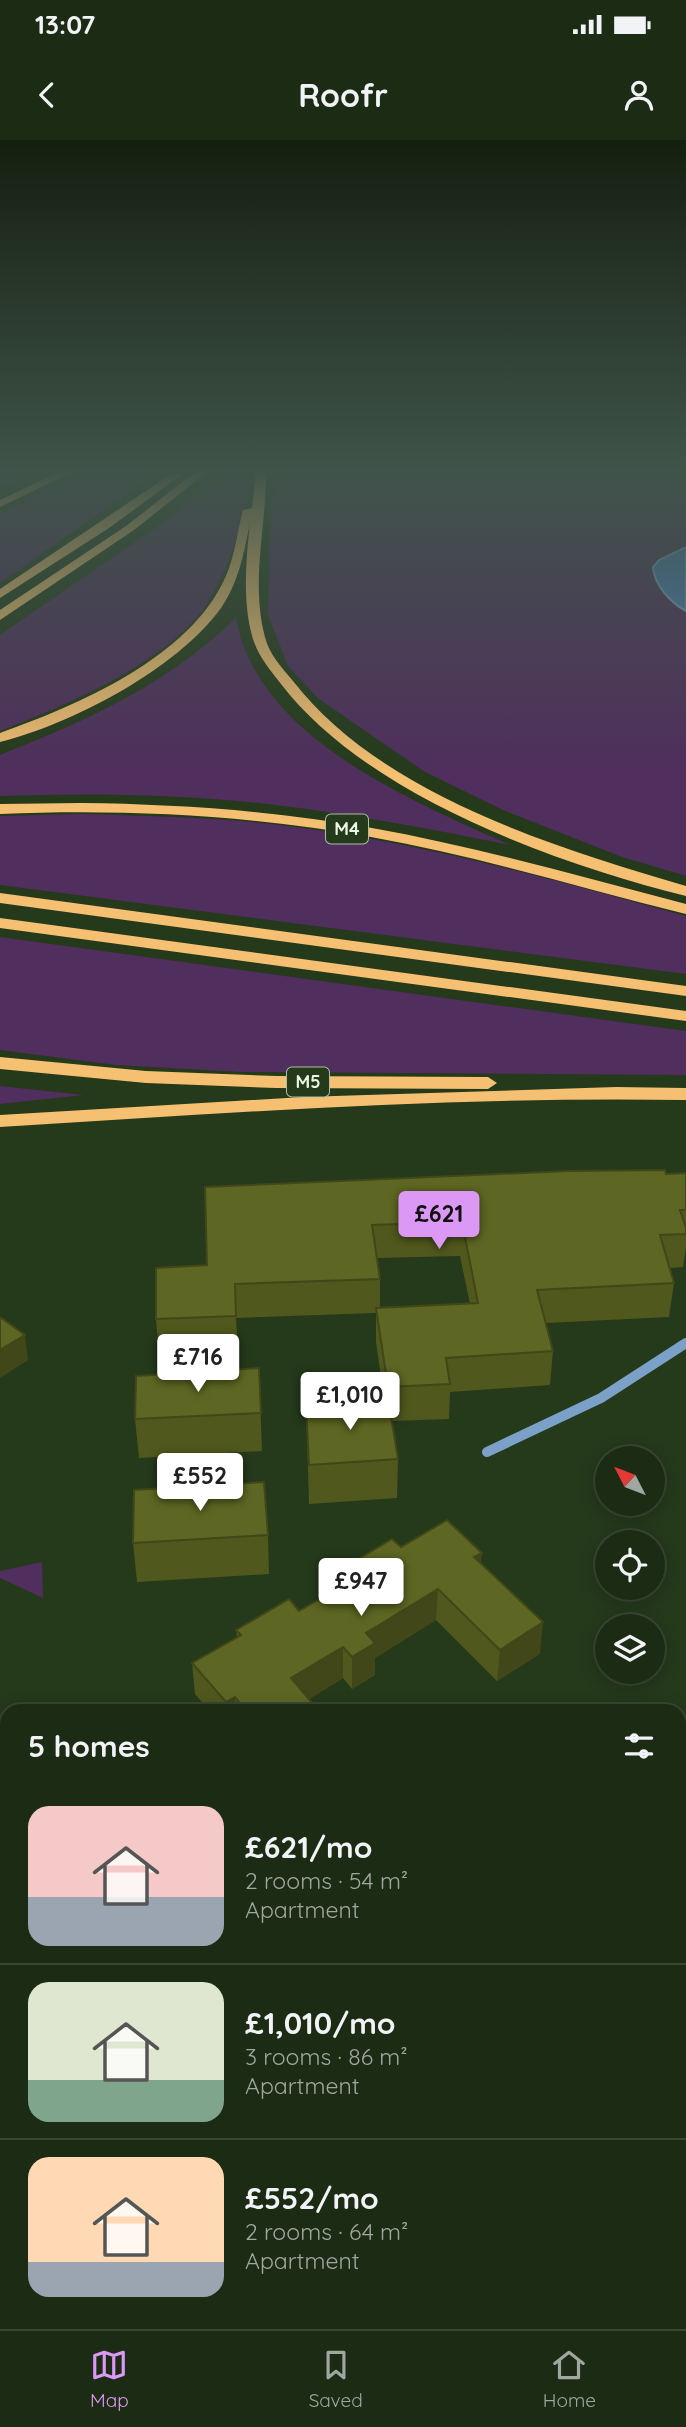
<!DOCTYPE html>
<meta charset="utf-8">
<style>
:root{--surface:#1c2b14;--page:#25331d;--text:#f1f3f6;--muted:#a0a7a0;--line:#3a4734;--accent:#db99f5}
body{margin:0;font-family:Quicksand,sans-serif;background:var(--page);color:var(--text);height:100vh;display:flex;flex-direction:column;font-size:26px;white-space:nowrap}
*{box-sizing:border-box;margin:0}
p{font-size:23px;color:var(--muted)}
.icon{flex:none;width:38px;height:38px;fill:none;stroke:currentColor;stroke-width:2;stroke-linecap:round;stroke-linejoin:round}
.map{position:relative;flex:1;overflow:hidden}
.drawer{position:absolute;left:0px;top:1564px;width:686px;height:625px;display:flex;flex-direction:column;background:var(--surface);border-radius:21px 21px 0 0;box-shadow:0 4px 18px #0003,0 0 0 2px var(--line)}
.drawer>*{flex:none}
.needle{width:46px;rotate:312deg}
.buttons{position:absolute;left:595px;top:1306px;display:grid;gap:14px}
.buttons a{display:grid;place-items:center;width:70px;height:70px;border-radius:50%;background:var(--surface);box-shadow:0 4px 18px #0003,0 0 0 2px var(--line);font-size:35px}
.price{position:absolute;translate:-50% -60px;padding:0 16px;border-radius:7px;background:#fff;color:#222;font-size:23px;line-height:46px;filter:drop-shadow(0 2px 4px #0008)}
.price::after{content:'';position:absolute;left:50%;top:42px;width:21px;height:16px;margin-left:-10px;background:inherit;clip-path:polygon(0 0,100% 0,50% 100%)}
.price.selected{background:var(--accent);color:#111}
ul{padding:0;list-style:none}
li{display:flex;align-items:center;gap:21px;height:175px;padding:0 28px}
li+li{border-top:2px solid var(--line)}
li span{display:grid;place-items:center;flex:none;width:196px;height:140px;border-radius:21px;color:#555}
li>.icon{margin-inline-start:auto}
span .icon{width:84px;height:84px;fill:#fffc;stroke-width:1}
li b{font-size:30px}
h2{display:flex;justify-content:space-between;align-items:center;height:84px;padding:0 28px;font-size:30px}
.status{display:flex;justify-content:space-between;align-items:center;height:49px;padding:0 35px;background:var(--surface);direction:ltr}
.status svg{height:19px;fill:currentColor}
header{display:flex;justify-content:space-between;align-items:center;height:91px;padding:0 28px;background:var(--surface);font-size:32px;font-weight:800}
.tab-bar{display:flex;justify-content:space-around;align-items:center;height:98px;border-top:2px solid var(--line);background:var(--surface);font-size:19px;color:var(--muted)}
.tab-bar a{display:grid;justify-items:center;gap:4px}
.tab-bar .selected{color:var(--accent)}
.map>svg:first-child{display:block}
</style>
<div class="status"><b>13:07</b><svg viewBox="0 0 49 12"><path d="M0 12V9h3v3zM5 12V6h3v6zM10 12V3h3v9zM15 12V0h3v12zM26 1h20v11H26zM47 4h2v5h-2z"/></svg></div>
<header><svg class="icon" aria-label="back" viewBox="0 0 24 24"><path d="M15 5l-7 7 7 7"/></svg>Roofr<svg class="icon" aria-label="person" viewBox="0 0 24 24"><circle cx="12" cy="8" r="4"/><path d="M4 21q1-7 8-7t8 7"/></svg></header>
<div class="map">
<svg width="686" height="2189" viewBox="0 0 686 2189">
<rect width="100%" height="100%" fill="#25391b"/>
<path fill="#502e5d" d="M0,328H47L0,349Z
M91,328H164L0,443V374Z
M233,328H257C242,374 234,423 207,464C168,523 64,566 0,591V495L157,387Z
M284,328H686V736L622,717L503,670L425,632L319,559L288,526L268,475L271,362Z
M236,478C257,598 411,660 510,705C429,689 349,673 267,664C178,654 89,653 0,656V615C90,579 165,546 236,478Z
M81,674C149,676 219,677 287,686C423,703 555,740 686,776V834L0,745V676Z
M0,797L686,891V935L241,932L116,925L0,910Z
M0,946L84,955L0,964Z
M42,1422L43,1458L0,1438V1431Z"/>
<path fill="#4c7cbd" stroke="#7ba1c9" stroke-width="2" d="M686,407V471C671,463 654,445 653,427L659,420Z"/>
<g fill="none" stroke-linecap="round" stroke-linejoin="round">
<path stroke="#7ba1c9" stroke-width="10" d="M487,1312L601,1258L686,1203"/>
<path fill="#f5c072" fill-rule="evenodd" d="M67,328H81L0,367V360Z
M200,328H212L134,390L0,480V470L126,386Z
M266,328C267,385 250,440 265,497C269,514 282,528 293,541C381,654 553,707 686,746V756C554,723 366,655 281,544C271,531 258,516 253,499C242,462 246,420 250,383C244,412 239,442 221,468C177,529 72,584 0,602V593C78,565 189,518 225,438C235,417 237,392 243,370L252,368L256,329Z
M171,334L180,336L109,388L0,458V449Z
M81,663C178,664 276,671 372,688C478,707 582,737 686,764V774C581,748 478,716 371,697C249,675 124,669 0,674V664Z
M0,753L686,846V856L0,763Z
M0,778L686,871V881L0,788Z
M0,917L146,931L276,936L488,937L497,943L488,949L276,948L146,943L0,929Z
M616,947L686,948V960C457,956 228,973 0,987V975L303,957Z"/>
</g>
<path fill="#50581d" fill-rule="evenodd" d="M686,1033V1107L683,1127L670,1128L674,1143L669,1177L546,1183L553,1211L550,1245L450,1252L449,1279L392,1281L398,1319L397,1358L309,1364L306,1263L384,1258L376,1202V1173L236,1178L238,1210L159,1214L156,1179L207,1125L205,1047ZM460,1116L470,1164L380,1167V1139L377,1118Z
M259,1228L262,1311L139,1318L135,1279Z
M268,1395L269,1434L137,1442L133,1403Z
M401,1407L481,1423L540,1514L497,1541L436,1480L375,1518V1535L352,1549L343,1538L309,1559L320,1572H210L195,1554L192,1523L237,1497L236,1490L299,1471L347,1443V1426Z
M679,1597L686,1603V1728L679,1721Z
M686,1857V2080L680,2086L679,2085V1863Z"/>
<path fill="#414718" d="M25,1195L28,1220L0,1238V1210Z
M482,1413L479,1444L474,1417Z
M438,1449L436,1480L375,1518V1535L352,1549V1517L366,1493Z
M543,1482L540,1514L497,1541L500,1510Z
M343,1507V1538L292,1570L291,1538Z
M235,1557L236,1572H226V1562Z
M7,1860V1894L0,1900V1865Z
M686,2063V2080L680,2086Z
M44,2182H82L74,2189H36Z"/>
<path fill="#5d6622" stroke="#414718" stroke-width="2" d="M665,1030L666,1034L686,1033V1070H680L686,1088V1094L660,1095L674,1143L537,1150L553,1211L446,1218L450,1244L388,1247L376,1168L478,1163L462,1082L372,1085L380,1139L235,1144L236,1176L156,1179V1128L207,1125L205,1047L568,1031Z
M0,1177L25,1195L0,1210Z
M259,1228L261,1273L135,1279L136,1236Z
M388,1258L398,1319L309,1325L306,1263Z
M264,1342L268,1395L133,1403L134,1350Z
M447,1380L482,1413L474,1417L543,1482L500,1510L438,1449L366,1493L375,1503L352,1517L343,1507L291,1538L320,1572H247L235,1557L226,1562L192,1523L241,1495L236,1490L289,1459L299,1471L358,1437L347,1426L392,1399L401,1407Z
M679,1597L686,1603V1691L679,1684Z
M0,1840L7,1849V1860L0,1865Z
M686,1857V2048L679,2040V1863Z
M7,2090V2182H44L36,2189H0V2096Z
M517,2182H587L592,2189H510Z"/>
<linearGradient id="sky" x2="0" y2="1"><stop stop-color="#141f0f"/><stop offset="0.52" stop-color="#40544a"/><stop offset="1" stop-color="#40544a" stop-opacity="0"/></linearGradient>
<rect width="686" height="635" fill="url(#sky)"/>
<g text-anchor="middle" stroke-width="7" stroke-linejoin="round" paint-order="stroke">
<g fill="#25391b" stroke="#afbea8" stroke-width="2">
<rect x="326" y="674.5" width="42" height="29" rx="5"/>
<rect x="287" y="927.5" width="42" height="29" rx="5"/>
</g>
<g font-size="18" font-weight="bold" fill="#eaf7e4">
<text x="347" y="695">M4</text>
<text x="308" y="948">M5</text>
</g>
</g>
</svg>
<div class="buttons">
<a><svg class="needle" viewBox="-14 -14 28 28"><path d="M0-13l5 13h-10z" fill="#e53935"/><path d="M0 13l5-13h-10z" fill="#a0a7a0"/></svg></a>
<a><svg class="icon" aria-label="locate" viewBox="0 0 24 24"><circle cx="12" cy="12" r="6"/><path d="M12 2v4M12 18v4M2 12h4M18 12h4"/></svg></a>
<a><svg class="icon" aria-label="layers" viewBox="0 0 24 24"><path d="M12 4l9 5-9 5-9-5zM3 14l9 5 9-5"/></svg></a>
</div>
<b class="price selected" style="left:439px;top:1111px">£621</b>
<b class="price" style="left:198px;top:1254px">£716</b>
<b class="price" style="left:350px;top:1292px">£1,010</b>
<b class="price" style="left:200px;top:1373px">£552</b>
<b class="price" style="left:361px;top:1478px">£947</b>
<section class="drawer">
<h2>5 homes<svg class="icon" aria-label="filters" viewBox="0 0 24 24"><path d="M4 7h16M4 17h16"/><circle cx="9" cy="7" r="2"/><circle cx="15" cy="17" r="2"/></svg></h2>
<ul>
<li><span style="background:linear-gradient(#f6c9c9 65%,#9aa5b1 0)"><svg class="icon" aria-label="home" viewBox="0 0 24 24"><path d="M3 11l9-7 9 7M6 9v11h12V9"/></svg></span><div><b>£621/mo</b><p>2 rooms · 54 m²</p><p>Apartment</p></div></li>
<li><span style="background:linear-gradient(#dfe7d0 70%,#7fa58c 0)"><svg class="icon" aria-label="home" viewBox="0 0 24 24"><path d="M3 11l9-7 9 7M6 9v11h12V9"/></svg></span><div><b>£1,010/mo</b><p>3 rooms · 86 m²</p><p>Apartment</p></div></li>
<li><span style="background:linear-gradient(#ffd9b3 75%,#9aa5b1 0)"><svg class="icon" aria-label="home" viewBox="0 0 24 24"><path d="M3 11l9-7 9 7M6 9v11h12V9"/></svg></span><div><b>£552/mo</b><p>2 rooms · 64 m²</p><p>Apartment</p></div></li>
</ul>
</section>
</div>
<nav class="tab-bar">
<a class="selected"><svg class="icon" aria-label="map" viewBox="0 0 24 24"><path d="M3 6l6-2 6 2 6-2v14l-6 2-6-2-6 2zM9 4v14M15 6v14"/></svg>Map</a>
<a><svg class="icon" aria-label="saved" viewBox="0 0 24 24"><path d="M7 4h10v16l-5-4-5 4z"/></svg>Saved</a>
<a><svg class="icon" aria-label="home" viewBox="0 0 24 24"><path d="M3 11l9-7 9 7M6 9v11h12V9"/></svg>Home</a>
</nav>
